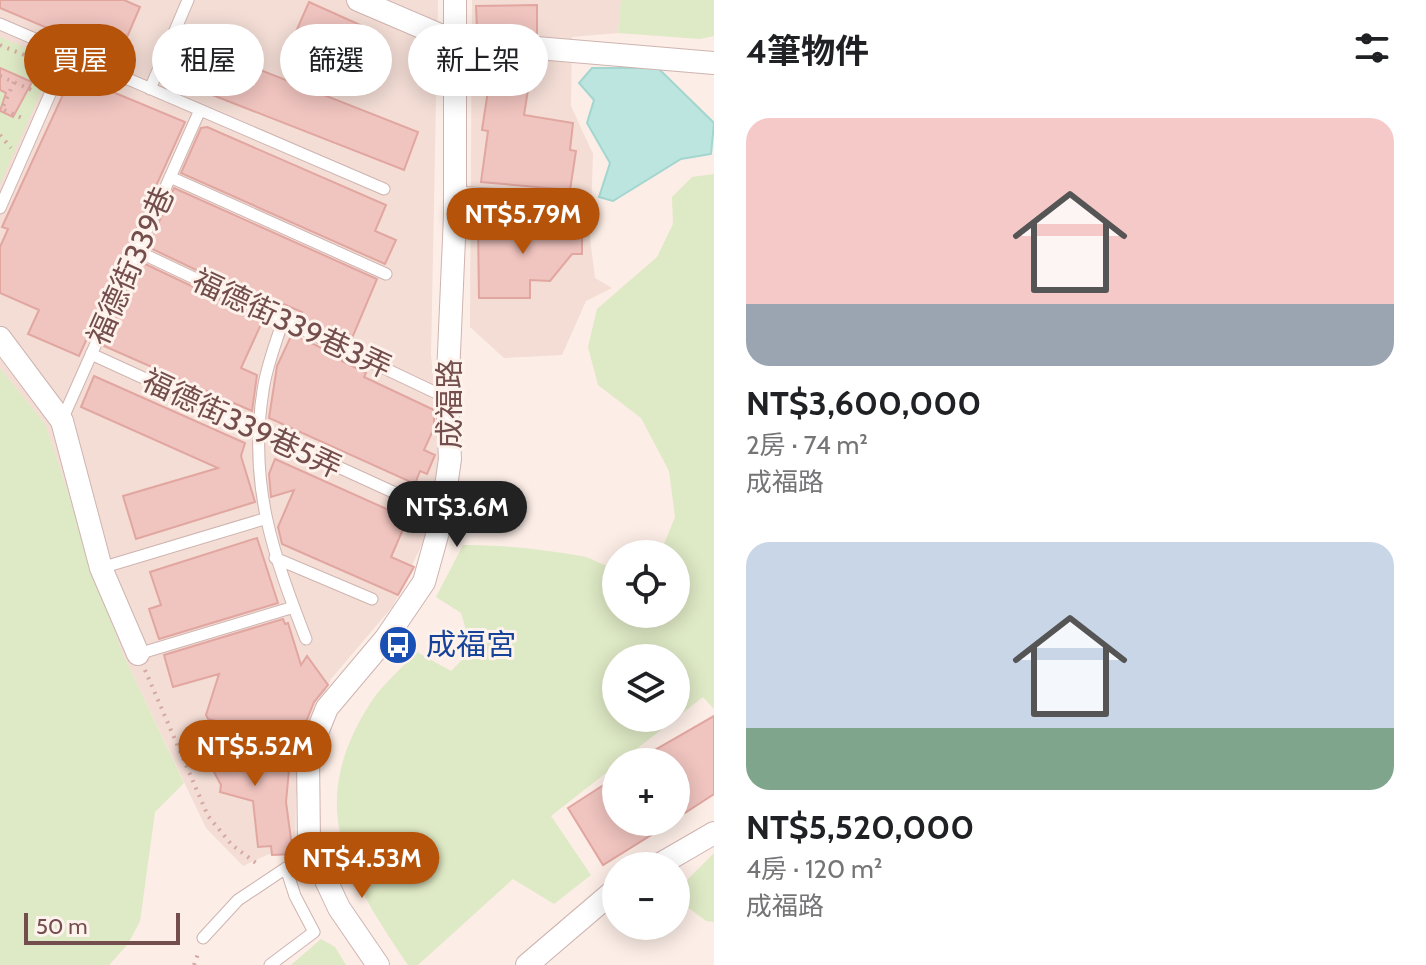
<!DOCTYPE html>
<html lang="zh-TW">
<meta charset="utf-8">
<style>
:root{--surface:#fff;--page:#f6f6f6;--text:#202124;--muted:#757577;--accent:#b45309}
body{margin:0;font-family:Cabin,"Noto Sans TC",sans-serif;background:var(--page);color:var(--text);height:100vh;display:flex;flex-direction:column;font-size:30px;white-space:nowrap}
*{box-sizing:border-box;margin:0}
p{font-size:26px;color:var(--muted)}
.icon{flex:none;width:44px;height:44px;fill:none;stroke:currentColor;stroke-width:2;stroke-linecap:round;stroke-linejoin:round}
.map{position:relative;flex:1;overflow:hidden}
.panel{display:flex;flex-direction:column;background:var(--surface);width:712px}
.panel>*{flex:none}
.banner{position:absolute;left:24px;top:24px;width:570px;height:72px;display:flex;gap:16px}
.fabs{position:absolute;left:602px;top:540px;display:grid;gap:16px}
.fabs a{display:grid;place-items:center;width:88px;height:88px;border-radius:50%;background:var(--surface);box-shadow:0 4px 20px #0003;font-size:40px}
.scale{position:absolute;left:24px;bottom:20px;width:156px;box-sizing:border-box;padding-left:8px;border:4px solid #744e4c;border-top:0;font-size:22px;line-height:28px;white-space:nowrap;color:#744e4c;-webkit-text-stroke:6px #fef2ec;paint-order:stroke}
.price{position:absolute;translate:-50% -68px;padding:0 18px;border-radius:28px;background:var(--accent);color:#fff;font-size:26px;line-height:52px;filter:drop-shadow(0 2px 4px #0008)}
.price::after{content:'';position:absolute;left:50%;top:48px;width:24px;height:18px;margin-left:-12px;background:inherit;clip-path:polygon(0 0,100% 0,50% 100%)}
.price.active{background:#222;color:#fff}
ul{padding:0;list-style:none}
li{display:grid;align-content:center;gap:16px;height:424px;padding:0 32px}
li span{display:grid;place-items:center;height:248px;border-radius:24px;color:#555}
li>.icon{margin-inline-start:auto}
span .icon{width:144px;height:144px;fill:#fffc;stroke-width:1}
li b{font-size:34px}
h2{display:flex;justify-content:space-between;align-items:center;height:96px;padding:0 32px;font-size:34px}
.chip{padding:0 28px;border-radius:36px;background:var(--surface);box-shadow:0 4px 20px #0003;font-size:28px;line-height:72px}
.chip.active{background:var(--accent);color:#fff}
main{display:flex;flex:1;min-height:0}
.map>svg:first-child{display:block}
</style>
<main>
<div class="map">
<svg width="714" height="965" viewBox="0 0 714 965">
<rect width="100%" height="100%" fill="#fcede6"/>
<path fill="#f3ddd5" d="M0,0H438L431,354L441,463L430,527L393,606L331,679L304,741L296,797L295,854H269L243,866L206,828L122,652L45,424L0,368Z
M472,0H621L618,33L572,37L571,106L593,154L590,238L595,278L612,288L586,301L562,355L504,358L470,327Z"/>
<path fill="#dee9c5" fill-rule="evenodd" d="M621,0H714V36L700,39L618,33Z
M0,37L48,57L52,67L0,184Z
M714,174V709L703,697L551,816L591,875L554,904L513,879L418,965H408C346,873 304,806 371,702C383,684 402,668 417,652L451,671L472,650L461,613L436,597L463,545C503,545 541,549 581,556C594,558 603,568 616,566V614H676V554H660L675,517L669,471L641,418L598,385L588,347L597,309L657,257L673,224L672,197L692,177ZM616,658H676V718H616Z
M0,368L45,424L122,652L184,783L155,812L140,921L128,944L109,965H0Z
M714,853V922L706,921L678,900L688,879Z
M321,939L335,947L346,965H291Z"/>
<path fill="#bbe5de" stroke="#a2d6cf" stroke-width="2" d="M592,68H658L714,123L711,154L681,159L613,201L599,197L610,163L587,123L594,100L579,83Z"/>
<path fill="#f0c4bf" stroke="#e2a6a0" stroke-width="2" d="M0,0H124L140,7L118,58L0,8Z
M309,2L378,33L360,74L291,43Z
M537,5V34L477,29L476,6Z
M184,40L418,132L404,170L169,78Z
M493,58L532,64L524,115L573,123L570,150L576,151L570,190L481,182L488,131L482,130Z
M0,68L32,82L13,117L0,111L6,93L0,90Z
M72,75L185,122L79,356L28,334L39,310L0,293V247L8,229L2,227Z
M207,127L386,205L375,231L396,240L385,264L181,173L201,128Z
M174,188L377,279L350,343L299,318L302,312L272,299L270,305L148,247Z
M582,223V254H572L550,281L530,280V298H479L478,224Z
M141,262L263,320L241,368L257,375L252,411L104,346Z
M292,334L343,358L342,361L366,373L364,377L434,410V428L424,450L435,455L427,474L420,471L415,484L269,418L277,366Z
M94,376L245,443L241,456L255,502L136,539L123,496L218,468L81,407Z
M275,459L400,515L396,523L404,527L391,557L414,567L398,595L282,544L278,527L294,490L271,497L269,474Z
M257,538L278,603L159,639L149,609L161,605L150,572Z
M283,619L285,624L288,623L301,665L307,656L328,685L314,702L298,742L208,719L206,715L219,674L173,687L164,655Z
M714,716V794L685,813L676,800V762H634Z
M203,735L290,759L286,802L293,854L272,855L271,846L258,847L253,801L220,792L221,785L200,746Z
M616,777V822H672L603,865L568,808Z"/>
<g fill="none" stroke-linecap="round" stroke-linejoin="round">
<g stroke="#cfb4b0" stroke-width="13">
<path id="lane" d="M0,24L384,189
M150,89L188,0
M170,177L386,274
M455,192L576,199
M0,208L68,53
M137,251L447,398
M283,320C276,343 266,367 263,391C248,484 273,554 306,639
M91,354L393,492
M62,420L200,110
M275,558L372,599
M101,568L264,519
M138,654L294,607
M206,727L308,755
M203,938L238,900L286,868
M270,965L314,932L295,896L286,868L314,854"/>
</g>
<g stroke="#cfb4b0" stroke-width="24">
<path id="street" d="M358,0L454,41L714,63
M0,338L62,421L101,568L138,654
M657,866L714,833
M378,965L339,908L309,844L308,755L327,708L386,638L424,582L441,521L450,459L447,398L455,216V0
M527,965L616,889"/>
</g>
<path stroke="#d5a7a2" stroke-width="4" stroke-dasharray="2 6" stroke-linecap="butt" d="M0,45L46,64
M0,76L34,91
M14,82L2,109L22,118
M0,135L11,148
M145,670L208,816L232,845L260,866
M194,965L199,951"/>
<use href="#lane" stroke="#fff" stroke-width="11"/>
<use href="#street" stroke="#fff" stroke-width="22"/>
</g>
<defs>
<g id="bus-disc" transform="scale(2)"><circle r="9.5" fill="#1a4fb4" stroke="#fef2ec"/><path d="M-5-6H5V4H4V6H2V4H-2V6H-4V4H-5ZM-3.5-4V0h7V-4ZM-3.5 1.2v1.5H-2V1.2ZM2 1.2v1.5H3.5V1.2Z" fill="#fff"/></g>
</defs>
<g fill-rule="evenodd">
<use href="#bus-disc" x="398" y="645"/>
</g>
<g text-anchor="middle" stroke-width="6" stroke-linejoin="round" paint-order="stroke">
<g font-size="30" fill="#744e4c" stroke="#fef2ec">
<text transform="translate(131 266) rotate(-66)" y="10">福德街339巷</text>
<text transform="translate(292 324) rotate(25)" y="10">福德街339巷3弄</text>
<text transform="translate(450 404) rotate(-90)" y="10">成福路</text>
<text transform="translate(242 424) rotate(25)" y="10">福德街339巷5弄</text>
</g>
<g font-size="30" fill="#164399" stroke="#fef2ec" text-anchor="start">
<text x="426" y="655">成福宮</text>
</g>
</g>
</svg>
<div class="fabs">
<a><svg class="icon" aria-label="locate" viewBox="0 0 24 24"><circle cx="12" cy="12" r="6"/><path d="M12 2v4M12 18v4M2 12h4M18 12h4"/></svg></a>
<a><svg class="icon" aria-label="layers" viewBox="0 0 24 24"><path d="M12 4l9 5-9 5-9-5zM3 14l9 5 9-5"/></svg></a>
<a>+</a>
<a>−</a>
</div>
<div class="scale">50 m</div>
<b class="price" style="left:523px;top:256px">NT$5.79M</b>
<b class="price active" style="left:457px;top:549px">NT$3.6M</b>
<b class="price" style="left:255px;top:788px">NT$5.52M</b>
<b class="price" style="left:362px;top:900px">NT$4.53M</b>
<div class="banner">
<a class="chip active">買屋</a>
<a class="chip">租屋</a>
<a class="chip">篩選</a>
<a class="chip">新上架</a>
</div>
</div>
<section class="panel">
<h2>4筆物件<svg class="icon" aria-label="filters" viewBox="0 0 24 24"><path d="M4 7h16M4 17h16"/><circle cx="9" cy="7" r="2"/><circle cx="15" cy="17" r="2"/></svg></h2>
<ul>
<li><span style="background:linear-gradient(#f6c9c9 75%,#9aa5b1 0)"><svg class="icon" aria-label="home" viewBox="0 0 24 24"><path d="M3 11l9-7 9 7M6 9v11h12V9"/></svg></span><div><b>NT$3,600,000</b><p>2房 · 74 m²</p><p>成福路</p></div></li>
<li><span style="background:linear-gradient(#c9d6e8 75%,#7fa58c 0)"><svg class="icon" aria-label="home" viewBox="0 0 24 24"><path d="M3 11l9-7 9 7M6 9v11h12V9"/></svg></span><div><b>NT$5,520,000</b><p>4房 · 120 m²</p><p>成福路</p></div></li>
</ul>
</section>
</main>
